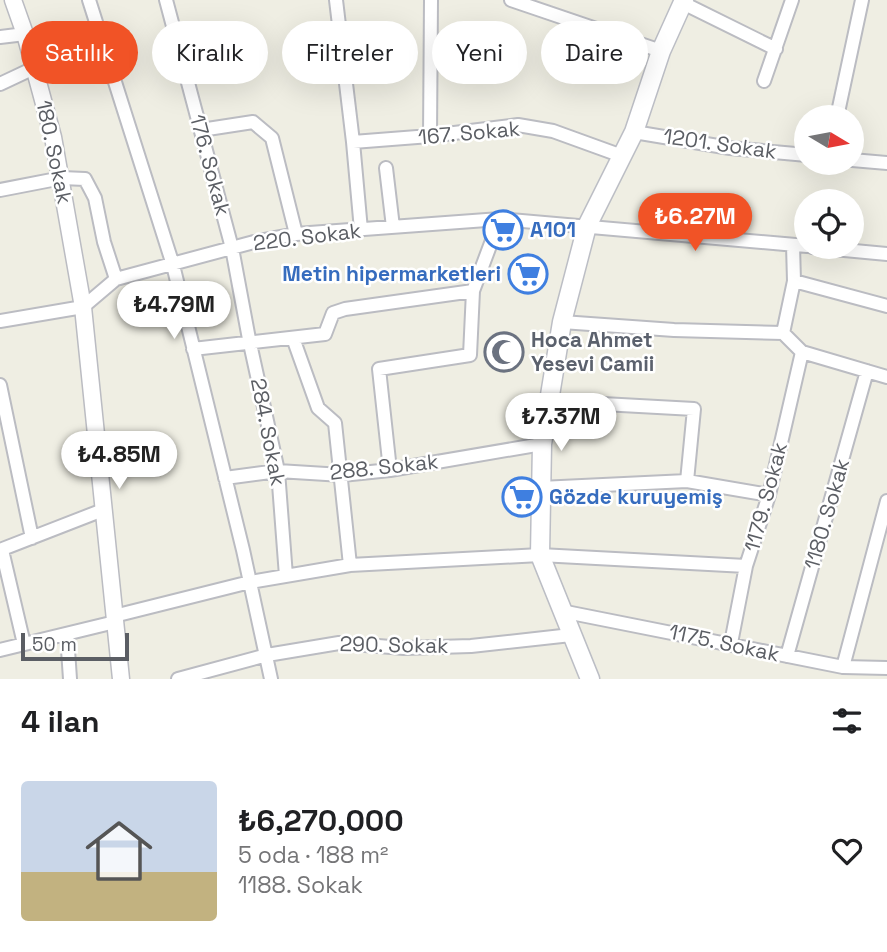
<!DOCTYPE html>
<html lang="tr">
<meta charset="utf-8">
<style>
:root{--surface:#fff;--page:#f2f2f2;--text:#202124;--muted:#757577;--accent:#f15326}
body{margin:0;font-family:"Space Grotesk",sans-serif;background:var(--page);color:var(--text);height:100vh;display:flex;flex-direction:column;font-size:26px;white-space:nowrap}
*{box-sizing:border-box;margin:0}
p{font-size:23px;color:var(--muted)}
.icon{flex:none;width:38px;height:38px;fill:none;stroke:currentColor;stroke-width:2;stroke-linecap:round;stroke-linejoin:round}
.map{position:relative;height:679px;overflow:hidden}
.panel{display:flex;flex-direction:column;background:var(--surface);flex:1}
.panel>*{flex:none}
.top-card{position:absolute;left:21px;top:21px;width:845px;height:63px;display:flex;gap:14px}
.needle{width:46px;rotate:100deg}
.controls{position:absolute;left:794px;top:105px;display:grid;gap:14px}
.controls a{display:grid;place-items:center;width:70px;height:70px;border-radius:50%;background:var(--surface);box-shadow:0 7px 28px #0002;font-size:35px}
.scale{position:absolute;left:21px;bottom:18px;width:108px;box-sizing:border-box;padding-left:7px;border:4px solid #5b5e64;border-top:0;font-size:19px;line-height:24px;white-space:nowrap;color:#5b5e64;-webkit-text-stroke:5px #fff;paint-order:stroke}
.price{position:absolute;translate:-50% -60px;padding:0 16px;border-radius:24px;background:#fff;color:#222;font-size:23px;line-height:46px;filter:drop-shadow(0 2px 4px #0008)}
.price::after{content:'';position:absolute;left:50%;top:42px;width:21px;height:16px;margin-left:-10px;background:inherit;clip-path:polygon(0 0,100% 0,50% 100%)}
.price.selected{background:var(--accent);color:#fff}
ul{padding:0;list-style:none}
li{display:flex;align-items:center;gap:21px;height:175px;padding:0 21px}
li span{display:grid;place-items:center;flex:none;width:196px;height:140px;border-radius:7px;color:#555}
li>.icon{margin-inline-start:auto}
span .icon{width:84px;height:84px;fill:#fffc;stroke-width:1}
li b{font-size:30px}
h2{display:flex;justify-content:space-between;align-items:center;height:84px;padding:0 21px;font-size:30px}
.tag{padding:0 24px;border-radius:32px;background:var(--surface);box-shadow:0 7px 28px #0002;font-size:24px;line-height:63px}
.tag.selected{background:var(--accent);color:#fff}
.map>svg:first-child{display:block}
</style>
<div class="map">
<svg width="887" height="679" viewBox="0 0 887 679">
<rect width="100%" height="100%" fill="#efeee3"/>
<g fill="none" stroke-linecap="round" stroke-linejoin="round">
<g stroke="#bbbcc2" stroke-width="16">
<path id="minor" d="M89,0L173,265L243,550L271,679
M166,0L232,248L249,339L278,471L286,576
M336,0L353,142L361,230
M511,0L661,51
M683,3L776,49
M0,37L25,34
M764,81L792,0
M0,84L34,68
M837,117L862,0
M201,130L253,122L272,138L296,234
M634,132L730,148L807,155
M430,136L431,0
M353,142L430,136L518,125L553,131L622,156
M852,160L887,163
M386,168L393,227
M0,190L62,178L85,179L95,198L104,242L116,279
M812,247L887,254
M794,281L887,306
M0,321L83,307L116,279L254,242L296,234L500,219L807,246
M562,322L674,330L783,333L802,352L887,377
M783,333L794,281L793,245
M293,338L318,408L335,423L350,565
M193,349L325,334L333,313L345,309L473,291
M0,385L32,538
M548,401L694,409L687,481
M390,470L379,369L470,355L473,291L500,219
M225,478L278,471L342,475L390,470L542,444
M540,488L687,481L769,495
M0,550L103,510
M2,550L24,644
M561,611L843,667L887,668
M114,616L250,582L350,565L540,555L746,566
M67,635L70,679
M731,643L746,566L769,495L802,352
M0,650L115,622
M787,656L867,371
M843,667L887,501
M178,679L267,655L339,643L404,648L471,646L571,635"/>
</g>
<g stroke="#bbbcc2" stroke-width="19">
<path id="tertiary" d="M13,0L25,34L53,137L83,307L121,679"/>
</g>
<g stroke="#bcbec5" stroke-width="21">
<path id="secondary" d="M590,679L540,555L542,444L562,322L587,226L634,132L661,51L684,0"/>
</g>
<use href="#minor" stroke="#fff" stroke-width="12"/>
<use href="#tertiary" stroke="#fff" stroke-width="16"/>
<use href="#secondary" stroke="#fff" stroke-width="18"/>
</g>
<defs>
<g id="supermarket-ring" transform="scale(2.0125)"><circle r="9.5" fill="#fff" stroke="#3f7fe0" stroke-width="1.5"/><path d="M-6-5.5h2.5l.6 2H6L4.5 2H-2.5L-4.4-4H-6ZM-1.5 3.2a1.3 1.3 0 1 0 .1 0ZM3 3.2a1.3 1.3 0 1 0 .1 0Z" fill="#3f7fe0"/></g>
<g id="mosque-ring" transform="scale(2.0125)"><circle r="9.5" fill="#fff" stroke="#6b7280" stroke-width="1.5"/><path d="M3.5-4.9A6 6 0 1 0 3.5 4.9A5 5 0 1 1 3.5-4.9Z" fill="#6b7280"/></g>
</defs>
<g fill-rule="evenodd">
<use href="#supermarket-ring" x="503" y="230"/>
<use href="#supermarket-ring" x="528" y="274"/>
<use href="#mosque-ring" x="504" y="352"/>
<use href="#supermarket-ring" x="522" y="497"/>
</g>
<g text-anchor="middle" stroke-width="5" stroke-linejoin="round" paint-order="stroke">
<g font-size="21" fill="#5b5e64" stroke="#fff">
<text transform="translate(469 133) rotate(-5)" y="7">167. Sokak</text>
<text transform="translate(720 144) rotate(8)" y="7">1201. Sokak</text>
<text transform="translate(54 152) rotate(78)" y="7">180. Sokak</text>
<text transform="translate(210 165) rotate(75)" y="7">176. Sokak</text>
<text transform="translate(307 237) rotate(-7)" y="7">220. Sokak</text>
<text transform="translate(268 432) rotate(79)" y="7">284. Sokak</text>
<text transform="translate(384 467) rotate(-6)" y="7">288. Sokak</text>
<text transform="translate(766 497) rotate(-75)" y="7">1179. Sokak</text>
<text transform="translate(827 514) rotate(-74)" y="7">1180. Sokak</text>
<text transform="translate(724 643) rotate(12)" y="7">1175. Sokak</text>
<text transform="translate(394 645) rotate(1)" y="7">290. Sokak</text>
</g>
<g font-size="21" font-weight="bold" fill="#366cbe" stroke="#fff" text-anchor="start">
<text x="530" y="237">A101</text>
<text x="501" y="281" text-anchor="end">Metin hipermarketleri</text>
<text x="549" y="504">Gözde kuruyemiş</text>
</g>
<g font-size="21" font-weight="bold" fill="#5b616d" stroke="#fff" text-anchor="start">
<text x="531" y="347">Hoca Ahmet<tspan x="531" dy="24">Yesevi Camii</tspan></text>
</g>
</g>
</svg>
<div class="controls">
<a><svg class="needle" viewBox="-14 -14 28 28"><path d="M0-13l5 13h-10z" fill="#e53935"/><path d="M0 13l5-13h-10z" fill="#757577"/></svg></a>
<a><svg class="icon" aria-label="locate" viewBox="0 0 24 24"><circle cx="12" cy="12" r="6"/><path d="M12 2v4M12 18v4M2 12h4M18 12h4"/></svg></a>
</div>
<div class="scale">50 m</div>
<b class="price selected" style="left:695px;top:253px">₺6.27M</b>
<b class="price" style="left:174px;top:341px">₺4.79M</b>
<b class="price" style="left:561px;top:453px">₺7.37M</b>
<b class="price" style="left:119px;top:491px">₺4.85M</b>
<div class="top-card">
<a class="tag selected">Satılık</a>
<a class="tag">Kiralık</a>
<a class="tag">Filtreler</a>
<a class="tag">Yeni</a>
<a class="tag">Daire</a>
</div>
</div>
<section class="panel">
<h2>4 ilan<svg class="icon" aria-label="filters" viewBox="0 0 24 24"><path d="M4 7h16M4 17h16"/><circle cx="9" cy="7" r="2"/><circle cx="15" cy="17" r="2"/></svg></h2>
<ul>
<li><span style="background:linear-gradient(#c9d6e8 65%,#c2b280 0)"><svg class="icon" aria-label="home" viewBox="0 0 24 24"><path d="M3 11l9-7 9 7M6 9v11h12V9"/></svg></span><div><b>₺6,270,000</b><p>5 oda · 188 m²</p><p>1188. Sokak</p></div><svg class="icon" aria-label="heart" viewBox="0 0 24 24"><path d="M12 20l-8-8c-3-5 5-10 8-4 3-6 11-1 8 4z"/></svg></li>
</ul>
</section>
